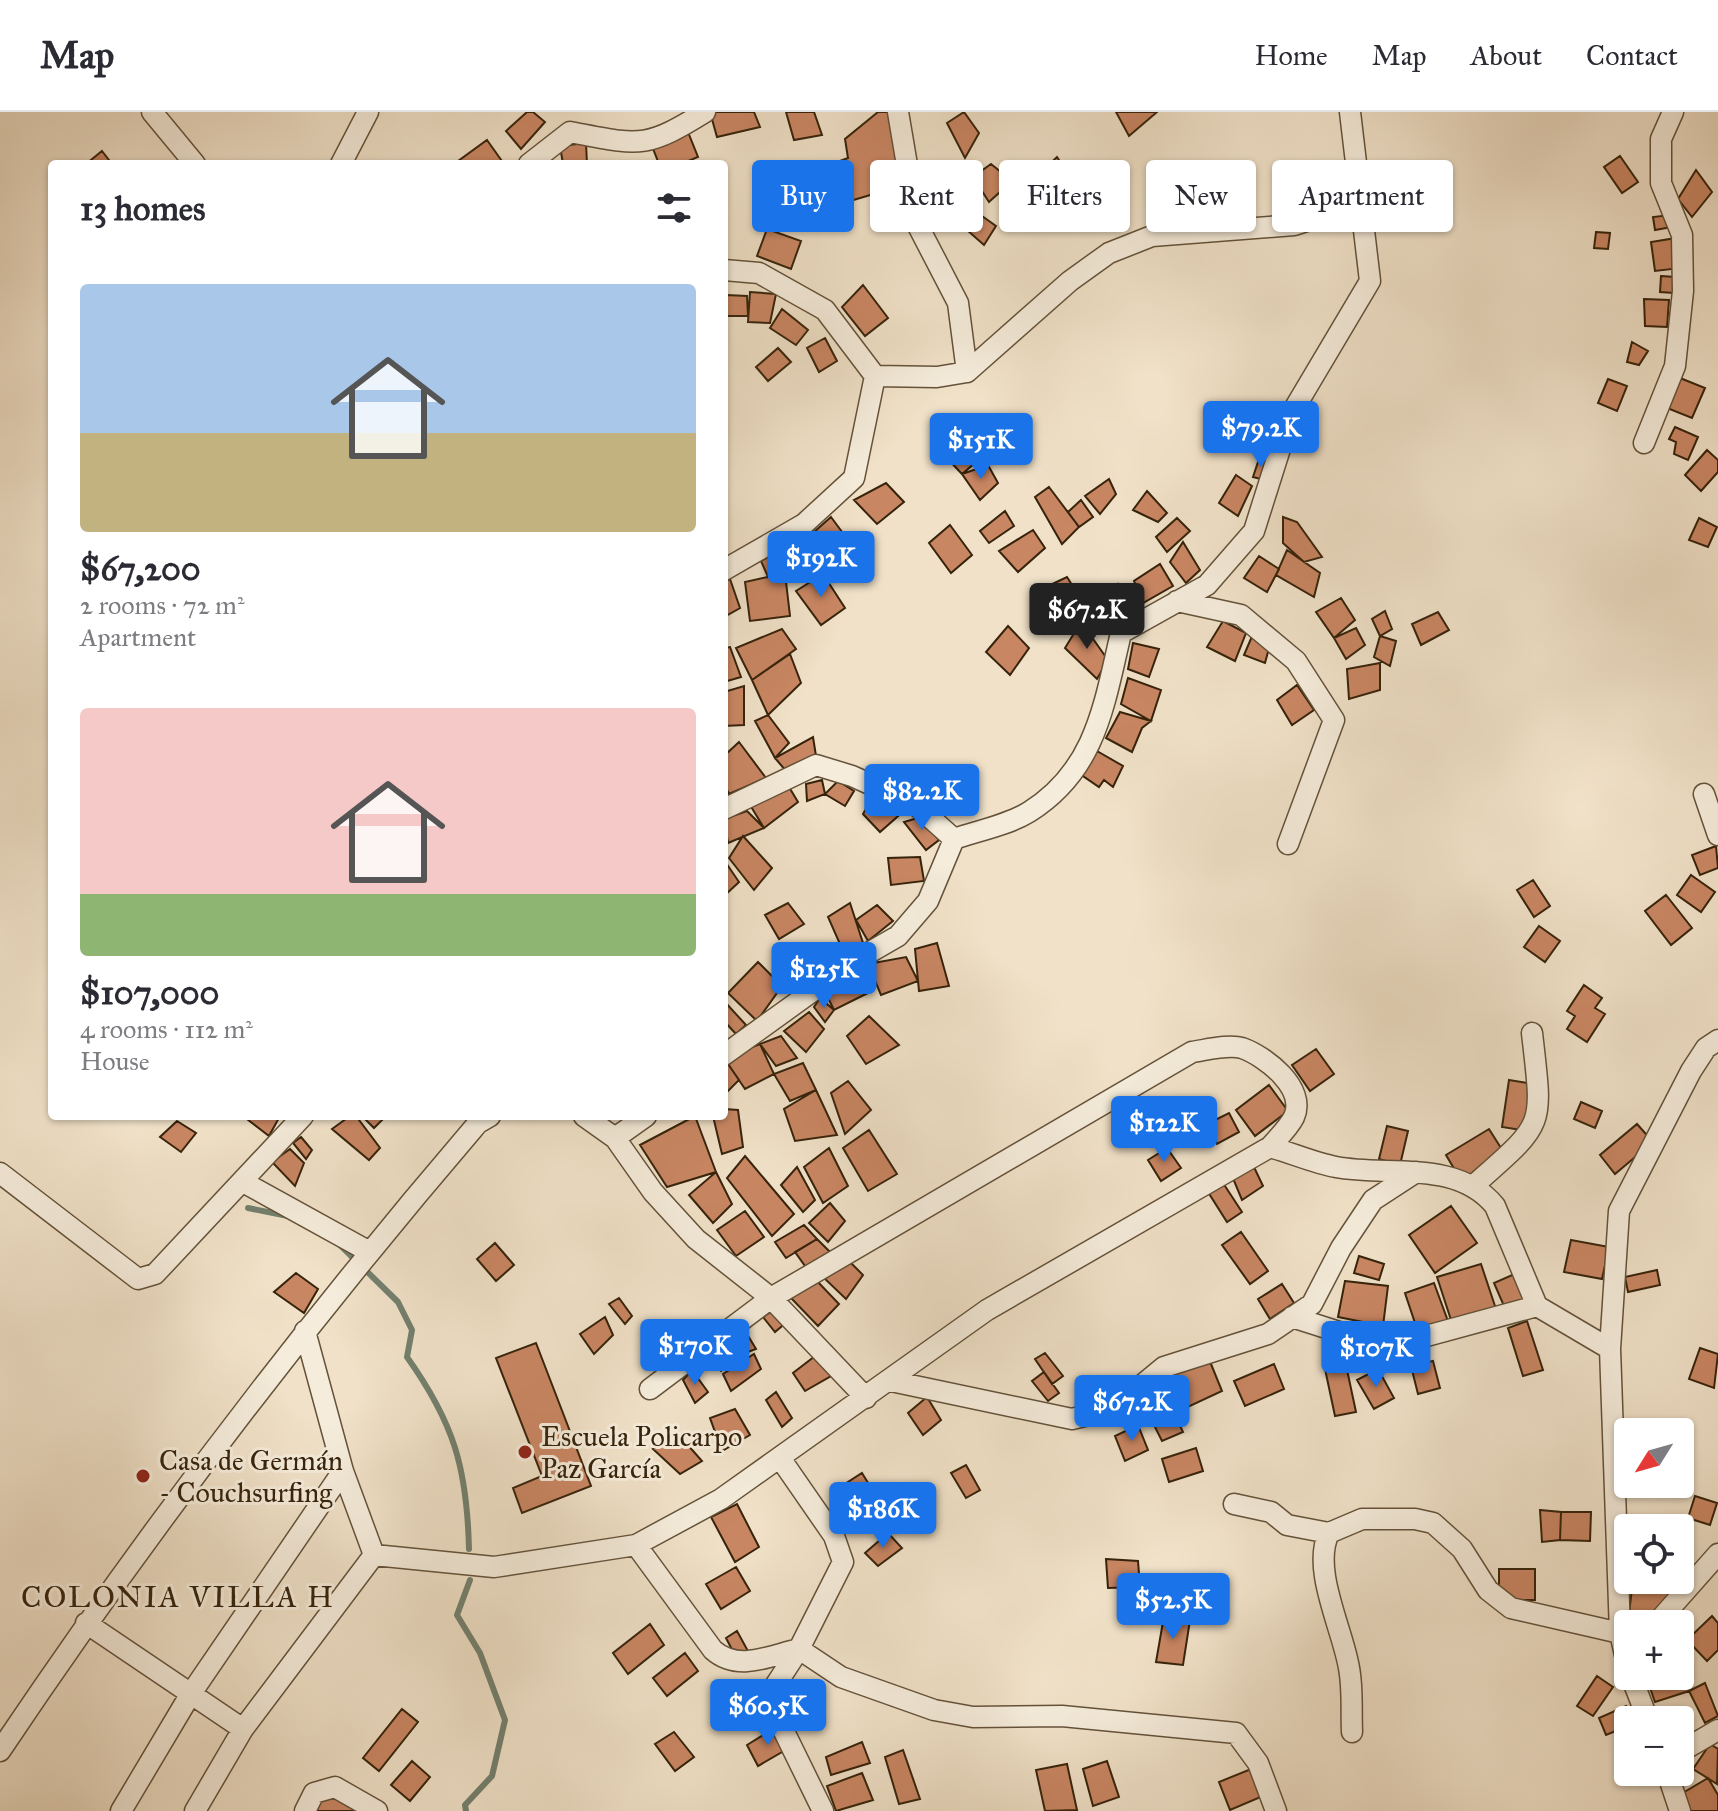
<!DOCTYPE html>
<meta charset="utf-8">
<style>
:root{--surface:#fff;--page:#f7f7f7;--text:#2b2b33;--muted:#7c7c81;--line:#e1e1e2;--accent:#1a73e8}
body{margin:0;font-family:"IM FELL Great Primer",serif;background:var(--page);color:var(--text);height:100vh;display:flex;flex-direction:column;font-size:30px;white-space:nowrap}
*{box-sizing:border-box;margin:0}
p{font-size:26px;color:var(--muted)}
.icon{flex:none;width:44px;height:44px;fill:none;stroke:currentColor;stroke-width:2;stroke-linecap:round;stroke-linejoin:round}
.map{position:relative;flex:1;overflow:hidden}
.details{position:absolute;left:48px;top:48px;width:680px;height:960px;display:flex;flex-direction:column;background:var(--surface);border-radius:8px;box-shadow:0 2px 6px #0004}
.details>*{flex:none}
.hud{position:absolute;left:752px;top:48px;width:760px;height:72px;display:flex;gap:16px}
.needle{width:52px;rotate:233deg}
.tools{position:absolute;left:1614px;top:1306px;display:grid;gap:16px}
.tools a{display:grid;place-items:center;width:80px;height:80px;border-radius:8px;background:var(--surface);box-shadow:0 2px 6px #0004;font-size:40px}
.price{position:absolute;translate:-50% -68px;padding:0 18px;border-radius:8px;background:var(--accent);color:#fff;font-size:26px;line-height:52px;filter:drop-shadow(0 2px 4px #0008)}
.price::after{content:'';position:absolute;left:50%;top:48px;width:24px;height:18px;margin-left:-12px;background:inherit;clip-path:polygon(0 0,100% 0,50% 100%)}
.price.current{background:#222;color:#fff}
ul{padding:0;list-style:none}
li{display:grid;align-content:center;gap:16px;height:424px;padding:0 32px}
li span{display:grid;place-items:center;height:248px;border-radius:8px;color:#555}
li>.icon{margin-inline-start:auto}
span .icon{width:144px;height:144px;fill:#fffc;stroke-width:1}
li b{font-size:34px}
h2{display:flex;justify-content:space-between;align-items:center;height:96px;padding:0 32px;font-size:34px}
.tag{padding:0 28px;border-radius:8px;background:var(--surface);box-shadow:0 2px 6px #0004;font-size:28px;line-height:72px}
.tag.current{background:var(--accent);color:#fff}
header{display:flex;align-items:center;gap:48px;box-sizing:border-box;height:112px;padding:0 40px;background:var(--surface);border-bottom:2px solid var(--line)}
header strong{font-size:38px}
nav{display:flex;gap:44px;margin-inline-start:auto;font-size:28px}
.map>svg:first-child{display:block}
</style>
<header>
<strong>Map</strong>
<nav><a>Home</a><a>Map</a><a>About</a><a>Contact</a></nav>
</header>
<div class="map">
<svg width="1718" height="1699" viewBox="0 0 1718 1699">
<rect width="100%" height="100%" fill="#f0e1c8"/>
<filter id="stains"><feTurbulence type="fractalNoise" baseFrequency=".0025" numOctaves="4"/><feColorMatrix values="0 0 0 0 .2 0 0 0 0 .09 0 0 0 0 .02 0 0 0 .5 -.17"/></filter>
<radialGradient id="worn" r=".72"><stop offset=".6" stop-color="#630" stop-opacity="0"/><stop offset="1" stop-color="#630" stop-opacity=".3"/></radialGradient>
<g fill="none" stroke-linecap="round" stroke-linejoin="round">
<path stroke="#73806e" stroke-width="6" d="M248,1096L288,1104
M339,1132L398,1190L412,1218L407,1245C454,1311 467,1356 469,1437
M466,1699L465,1693L492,1664L505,1608L480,1541L457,1503L470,1468"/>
</g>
<path fill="#c98663" stroke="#36230b" stroke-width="2" d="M527,0H533L545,10L521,37L506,19Z
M710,0H754L760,15L717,25Z
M786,0H814L822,23L794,28Z
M878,0H891L907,114L896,111L884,79L833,94L818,57L848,46L845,27Z
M964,0L979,21L965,46L947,11Z
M1116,0H1157L1129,24Z
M688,20L698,45L681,52H659L652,34Z
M487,28L504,52H454Z
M586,31L587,52H563L560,34Z
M102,39L112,52H86Z
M1620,44L1638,70L1622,81L1604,55Z
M1057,45L1067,60L1021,102L1006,93Z
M991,52L1012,69L989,90L973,65Z
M1696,58L1712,80L1692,105L1678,87Z
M944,77L996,114L984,133L934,89Z
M1670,103L1672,115L1655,118L1653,105Z
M767,117L801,129L791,157L757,144Z
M1596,120L1610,121L1608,137L1594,136Z
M1676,126L1681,156L1655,159L1651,130Z
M1661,164L1675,165L1674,181L1660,180Z
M863,173L888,206L865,224L842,195Z
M750,180L776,182L770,211L748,210Z
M726,183L747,184L748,204H726Z
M1644,187L1669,188L1667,215L1645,214Z
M782,197L808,218L796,233L770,216Z
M825,226L837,249L819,260L807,236Z
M1632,230L1648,239L1639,253L1627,250Z
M778,236L791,250L768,269L756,255Z
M1680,266L1705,276L1692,306L1667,296Z
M1608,267L1627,274L1617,299L1598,291Z
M956,310L982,345L962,362L932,330Z
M1259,313L1275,318L1269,352L1248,337Z
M1675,315L1698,325L1688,348L1674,342L1676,330L1669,327Z
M1707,338L1718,348V360L1701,379L1685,363Z
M1259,347L1269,352L1261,367L1253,365Z
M988,353L998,371L980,388L962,362Z
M1236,363L1252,374L1238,404L1219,391Z
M1109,367L1116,382L1100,402L1085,384Z
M886,371L904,390L877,412L854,388Z
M1049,375L1079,415L1062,432L1035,385Z
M1147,379L1167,401L1158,410L1133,398Z
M1081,388L1093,405L1079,415L1068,400Z
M1005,399L1014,414L989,431L980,419Z
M831,405L848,428L825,447L805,428Z
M1283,405L1297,410L1322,445L1304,450L1283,431Z
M1177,406L1190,419L1167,440L1156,425Z
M1699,406L1717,415L1708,435L1689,428Z
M950,413L972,443L951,461L929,431Z
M1033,418L1045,436L1018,460L999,439Z
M805,428L807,442L787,450L779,432Z
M1183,430L1200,458L1186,471L1170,450Z
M1287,438L1320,461L1314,485L1276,463Z
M776,441L780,451L768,465L761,449Z
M1259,444L1279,457L1267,480L1244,466Z
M1160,452L1173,474L1143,491L1134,469Z
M785,461L790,504L750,509L745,470Z
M823,462L845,496L821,513L796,479Z
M1067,465L1074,476L1057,490L1046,475Z
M730,467L740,496L724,505V469Z
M1118,472L1135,493L1121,511L1118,521L1096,502Z
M1082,474L1097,489L1081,510L1073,498Z
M1341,486L1355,508L1334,526L1316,500Z
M1385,499L1392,517L1380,524L1372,507Z
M1438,500L1449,518L1421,533L1412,512Z
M1223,509L1246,521L1235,549L1207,535Z
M1081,510L1108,548L1097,567L1065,536Z
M1008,514L1029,536L1010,563L986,540Z
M1356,516L1365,533L1346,547L1334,526Z
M782,517L796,537L752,568L736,536Z
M1253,522L1269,536L1265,551L1244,543Z
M1380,524L1396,529L1390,554L1374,545Z
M1133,531L1159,537L1149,565L1128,557Z
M730,535L741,565L724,570V536Z
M790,542L801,571L768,603L752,568Z
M1380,551V578L1349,587L1347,557Z
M1128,566L1161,578L1151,609L1121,592Z
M1297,573L1314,598L1292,613L1277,588Z
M744,574V613L724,614V580Z
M1120,600L1151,609L1142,616L1132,640L1106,626Z
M768,603L789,631L775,646L755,609Z
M813,625L816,644L786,659L775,646Z
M739,630L766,666L729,682L724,672V644Z
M1097,639L1123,654L1113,675L1104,668L1099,675L1080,662Z
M822,668L825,682L807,689L806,672Z
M838,669L854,679L845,694L825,682Z
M789,675L798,690L764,716L750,693Z
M873,684L905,698L880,720L863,702Z
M747,699L764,716L728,731L724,707Z
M921,705L939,728L926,738L904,710Z
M743,724L772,756L754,778L729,746Z
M1716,734L1718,756L1700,763L1692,743Z
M920,745L924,769L891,773L888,746Z
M724,748L739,770L724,784Z
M1691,763L1715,780L1701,800L1677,783Z
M1533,768L1550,794L1534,805L1517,778Z
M1666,783L1692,816L1671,833L1645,799Z
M788,791L804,812L779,827L765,803Z
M850,791L863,831L843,839L828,805Z
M877,793L893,809L868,829L856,808Z
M1539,814L1560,829L1545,850L1524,835Z
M937,831L949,874L919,879L915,837Z
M906,845L918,869L881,883L868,852Z
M758,850L782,874L757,909L728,881Z
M858,860L868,881L834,898L826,882Z
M1584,873L1602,886L1595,896L1605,902L1587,930L1567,917L1575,904L1567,899Z
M820,886L834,898L825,910L814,895Z
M724,889L746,913L736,922L724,909Z
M809,900L824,917L806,940L784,919Z
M869,904L899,933L866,952L847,924Z
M781,924L797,946L776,954L760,932Z
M760,932L774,962L745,977L724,946Z
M1316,937L1334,962L1310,979L1292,953Z
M803,951L816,978L790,989L774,962Z
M728,952L739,968L724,983V956Z
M1509,968L1534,972L1527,1019L1502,1015Z
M848,969L871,998L845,1022L831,981Z
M1269,973L1288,999L1255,1024L1236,998Z
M816,978L837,1023L795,1029L784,997Z
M1581,990L1602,999L1595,1016L1574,1007Z
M724,997L738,998L743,1035L722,1042L713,1004H724Z
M1229,1001L1239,1020L1217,1032L1207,1012Z
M243,1004H280L269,1024Z
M350,1004H356L380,1036L369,1048L332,1017Z
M362,1004H386L374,1016Z
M695,1004L716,1060L667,1075L640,1033Z
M177,1009L196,1021L181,1040L160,1025Z
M1637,1012L1653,1030L1615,1062L1600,1043Z
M1387,1014L1408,1019L1400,1053L1379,1047Z
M1489,1017L1506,1044L1462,1070L1446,1043Z
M869,1018L897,1062L868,1079L843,1036Z
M301,1025L312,1038L306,1047L293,1031Z
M829,1036L848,1074L823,1091L804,1055Z
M1167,1036L1181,1056L1161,1069L1148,1048Z
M290,1037L304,1051L295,1074L272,1050Z
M745,1044L794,1102L772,1124L727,1066Z
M1253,1053L1263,1074L1242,1088L1232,1064Z
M797,1055L815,1088L803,1100L781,1073Z
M716,1060L732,1092L713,1111L689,1083Z
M1223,1071L1242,1100L1227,1110L1208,1080Z
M830,1091L845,1109L828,1130L809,1111Z
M1451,1094L1477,1131L1435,1161L1409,1123Z
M745,1099L764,1125L736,1144L717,1118Z
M804,1113L817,1127L786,1146L775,1130Z
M1241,1120L1268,1159L1250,1172L1222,1133Z
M817,1127L831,1141L808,1158L795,1140Z
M1571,1128L1609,1135L1602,1167L1564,1160Z
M495,1131L514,1153L496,1169L477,1147Z
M1359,1144L1384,1152L1379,1168L1354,1161Z
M849,1149L863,1163L846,1187L823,1165Z
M1481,1152L1496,1197L1452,1211L1437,1165Z
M1657,1158L1660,1173L1628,1180L1625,1165Z
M1519,1160L1532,1190L1507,1201L1494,1171Z
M296,1161L318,1177L304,1201L274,1180Z
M816,1168L839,1192L818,1214L790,1185Z
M1345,1169L1388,1174L1383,1214L1338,1205Z
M1434,1171L1449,1212L1419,1223L1405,1181Z
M1282,1172L1294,1191L1270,1207L1258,1187Z
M619,1186L632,1204L625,1212L609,1192Z
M775,1197L788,1209L775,1220L763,1205Z
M605,1205L613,1223L594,1242L580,1222Z
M1527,1209L1543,1258L1523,1264L1508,1216Z
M744,1217L756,1237L745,1241L734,1224Z
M536,1231L591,1374L522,1401L513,1376L542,1364L496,1246Z
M722,1234L731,1249L721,1259L706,1246Z
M1700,1236L1718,1242L1714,1276L1689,1267Z
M819,1241L831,1264L805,1279L793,1261Z
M1045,1241L1063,1264L1052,1272L1035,1247Z
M754,1242L761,1257L731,1279L723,1262Z
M1209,1247L1222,1279L1177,1300L1160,1266Z
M1433,1249L1440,1276L1418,1282L1411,1254Z
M1274,1252L1284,1277L1245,1294L1234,1269Z
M1346,1253L1356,1300L1335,1304L1325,1257Z
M1378,1257L1394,1286L1374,1297L1357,1268Z
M692,1258L708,1280L695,1291L683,1268Z
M1044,1260L1059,1281L1048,1289L1032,1269Z
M776,1280L792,1306L782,1315L766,1288Z
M927,1285L941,1308L923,1323L908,1301Z
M1170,1293L1183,1320L1162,1329L1149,1303Z
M735,1297L750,1323L722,1339L710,1306Z
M1138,1313L1148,1338L1125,1349L1115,1324Z
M679,1323L702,1349L680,1362L653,1337Z
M1196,1336L1203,1359L1169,1370L1162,1347Z
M966,1353L980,1378L966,1386L951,1361Z
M862,1361L876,1384L847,1402L834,1379Z
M1695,1384L1717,1391L1710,1413L1688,1406Z
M737,1392L759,1435L735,1450L711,1405Z
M1540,1398L1561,1400L1560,1428L1542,1430Z
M1561,1400H1591L1590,1429L1560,1428Z
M1636,1406L1668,1408V1416H1636Z
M888,1421L902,1436L878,1454L865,1441Z
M1106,1447L1138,1449L1140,1475L1108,1476Z
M736,1455L750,1479L721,1497L706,1472Z
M1499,1457H1535V1488H1499Z
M1680,1466L1684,1468L1654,1512H1628L1627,1519L1633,1468Z
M1164,1504L1190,1508L1183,1553L1156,1550Z
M1712,1504L1718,1511V1538L1707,1549L1687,1528Z
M650,1512L664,1533L628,1562L613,1541Z
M737,1519L749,1541L737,1547L726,1526Z
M685,1541L698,1559L667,1584L653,1566Z
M1680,1553L1689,1579L1655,1590L1646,1564H1680Z
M1597,1564L1613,1575L1593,1604L1577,1594Z
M1705,1571L1718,1604L1705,1611L1689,1579Z
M1626,1594L1631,1608H1628V1614L1606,1623L1599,1606Z
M402,1597L418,1610L379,1659L363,1646Z
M776,1615L789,1636L758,1654L747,1633Z
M674,1620L694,1645L675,1659L655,1632Z
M862,1630L870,1651L831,1663L826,1645Z
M1710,1632L1718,1637L1717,1672L1693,1657Z
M903,1638L920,1687L899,1692L885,1645Z
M412,1649L430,1665L410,1689L391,1673Z
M1107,1649L1119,1685L1093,1694L1083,1657Z
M1067,1652L1077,1698L1045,1699L1036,1658Z
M1251,1657L1263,1684L1230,1698L1219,1670Z
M862,1661L873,1688L836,1699L827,1674Z
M1708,1666L1718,1683V1699H1691L1681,1682Z
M325,1680L374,1699H316Z"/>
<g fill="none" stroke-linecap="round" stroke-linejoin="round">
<g stroke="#64523a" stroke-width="23">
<path id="minor" d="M152,0L195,52
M898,0L917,112L958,191L967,260
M341,52L368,0
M529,52L570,20C639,33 644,38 705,0
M724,158L759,161L825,198L875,264L854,366L804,412L724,458
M875,264L937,265L967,260L1070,169L1109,141L1152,124L1294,113L1362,91
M1644,331L1675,254L1683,179L1682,123L1661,71V27L1673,0
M1177,489L1241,503L1296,549L1334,608L1288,732
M1704,682L1718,723
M724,697L816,653L852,664L916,693L954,727
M724,943L853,850L898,824L928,789L954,727C977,719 1008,713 1029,700C1096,658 1104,593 1121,521L1207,473L1254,419L1291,302L1370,169L1350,0
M584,1004L615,1026L653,1080L696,1127L771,1186L866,1286
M615,1026L646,1004
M0,1061L138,1167L155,1162L303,1004
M243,1070L368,1139
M1473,1074C1546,1009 1543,1018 1532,921
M1292,1205L1386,1235L1537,1194
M305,1219L343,1359L374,1443
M891,1269L1072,1307L1113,1297L1164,1255L1268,1222L1312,1192L1341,1136L1373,1088L1416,1060
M650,1277L771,1186L1192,940C1206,938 1229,932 1242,936C1265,944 1307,976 1294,1005C1289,1015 1278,1026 1270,1035
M780,1346L834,1424L843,1450L799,1537L771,1580L775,1601L823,1699
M1234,1392L1271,1400L1287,1413L1329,1421L1362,1407H1415L1433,1411L1462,1437L1488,1478L1511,1496L1620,1521
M1329,1421C1311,1457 1343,1518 1349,1556C1353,1577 1351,1599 1352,1620
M636,1433L713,1538C738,1560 769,1544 799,1537L841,1565L934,1598L973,1605L1062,1604L1236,1621L1258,1651L1276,1699
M374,1443L494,1455L636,1433L721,1387L987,1198L1270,1035C1292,1041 1314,1051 1336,1055C1388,1065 1457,1047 1495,1094L1537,1194L1610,1237
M86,1511L243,1617
M1656,1512L1718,1442
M1628,1556L1620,1521L1610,1237L1619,1099L1691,959L1706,936L1718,928
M1631,1564L1648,1608
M0,1639C148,1418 305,1213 478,1011L490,1004
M1680,1640L1718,1618
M1667,1660L1680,1699
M121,1699L190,1583L343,1359
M195,1699L243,1617L374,1443
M305,1699L314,1681L335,1675L377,1699"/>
</g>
<use href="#minor" stroke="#f5ecdb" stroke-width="20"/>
</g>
<g fill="#8f2418" stroke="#f5ecdb" stroke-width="3">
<circle cx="525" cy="1340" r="8"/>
<circle cx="143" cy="1364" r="8"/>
</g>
<g text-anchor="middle" stroke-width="6" stroke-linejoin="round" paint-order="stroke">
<g font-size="28" fill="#36230b" stroke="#f5ecdb" text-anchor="start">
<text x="541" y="1334">Escuela Policarpo<tspan x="541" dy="32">Paz García</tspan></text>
<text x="159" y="1358">Casa de Germán<tspan x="159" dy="32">- Couchsurfing</tspan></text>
</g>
<g font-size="30" letter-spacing="2" fill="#36230b" stroke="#f5ecdb">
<text x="178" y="1495">COLONIA VILLA H</text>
</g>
</g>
<rect width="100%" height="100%" filter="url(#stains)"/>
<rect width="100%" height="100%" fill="url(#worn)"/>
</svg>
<div class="tools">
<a><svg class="needle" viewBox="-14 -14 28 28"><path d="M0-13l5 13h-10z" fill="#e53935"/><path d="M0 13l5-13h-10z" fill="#7c7c81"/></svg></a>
<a><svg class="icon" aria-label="locate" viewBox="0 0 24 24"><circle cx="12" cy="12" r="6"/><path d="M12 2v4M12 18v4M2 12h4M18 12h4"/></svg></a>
<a>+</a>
<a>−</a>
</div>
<b class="price" style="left:1261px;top:357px">$79.2K</b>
<b class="price" style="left:981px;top:369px">$151K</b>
<b class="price" style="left:821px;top:487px">$192K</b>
<b class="price current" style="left:1087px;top:539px">$67.2K</b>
<b class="price" style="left:922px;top:720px">$82.2K</b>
<b class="price" style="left:824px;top:898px">$125K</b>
<b class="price" style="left:1164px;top:1052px">$122K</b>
<b class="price" style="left:695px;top:1275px">$170K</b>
<b class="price" style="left:1376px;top:1277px">$107K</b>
<b class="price" style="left:1132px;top:1331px">$67.2K</b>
<b class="price" style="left:883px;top:1438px">$186K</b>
<b class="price" style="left:1173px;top:1529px">$52.5K</b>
<b class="price" style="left:768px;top:1635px">$60.5K</b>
<div class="hud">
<a class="tag current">Buy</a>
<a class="tag">Rent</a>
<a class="tag">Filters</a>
<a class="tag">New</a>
<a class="tag">Apartment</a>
</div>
<section class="details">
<h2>13 homes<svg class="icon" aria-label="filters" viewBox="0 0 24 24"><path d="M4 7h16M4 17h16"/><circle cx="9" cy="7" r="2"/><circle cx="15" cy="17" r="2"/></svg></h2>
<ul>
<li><span style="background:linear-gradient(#a9c7e8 60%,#c2b280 0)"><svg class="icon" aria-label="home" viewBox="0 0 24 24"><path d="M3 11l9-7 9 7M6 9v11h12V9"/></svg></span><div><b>$67,200</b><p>2 rooms · 72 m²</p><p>Apartment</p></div></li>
<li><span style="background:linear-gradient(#f6c9c9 75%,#8fb573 0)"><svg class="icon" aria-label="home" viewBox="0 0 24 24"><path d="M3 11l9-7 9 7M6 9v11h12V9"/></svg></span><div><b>$107,000</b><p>4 rooms · 112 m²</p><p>House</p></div></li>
</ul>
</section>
</div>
